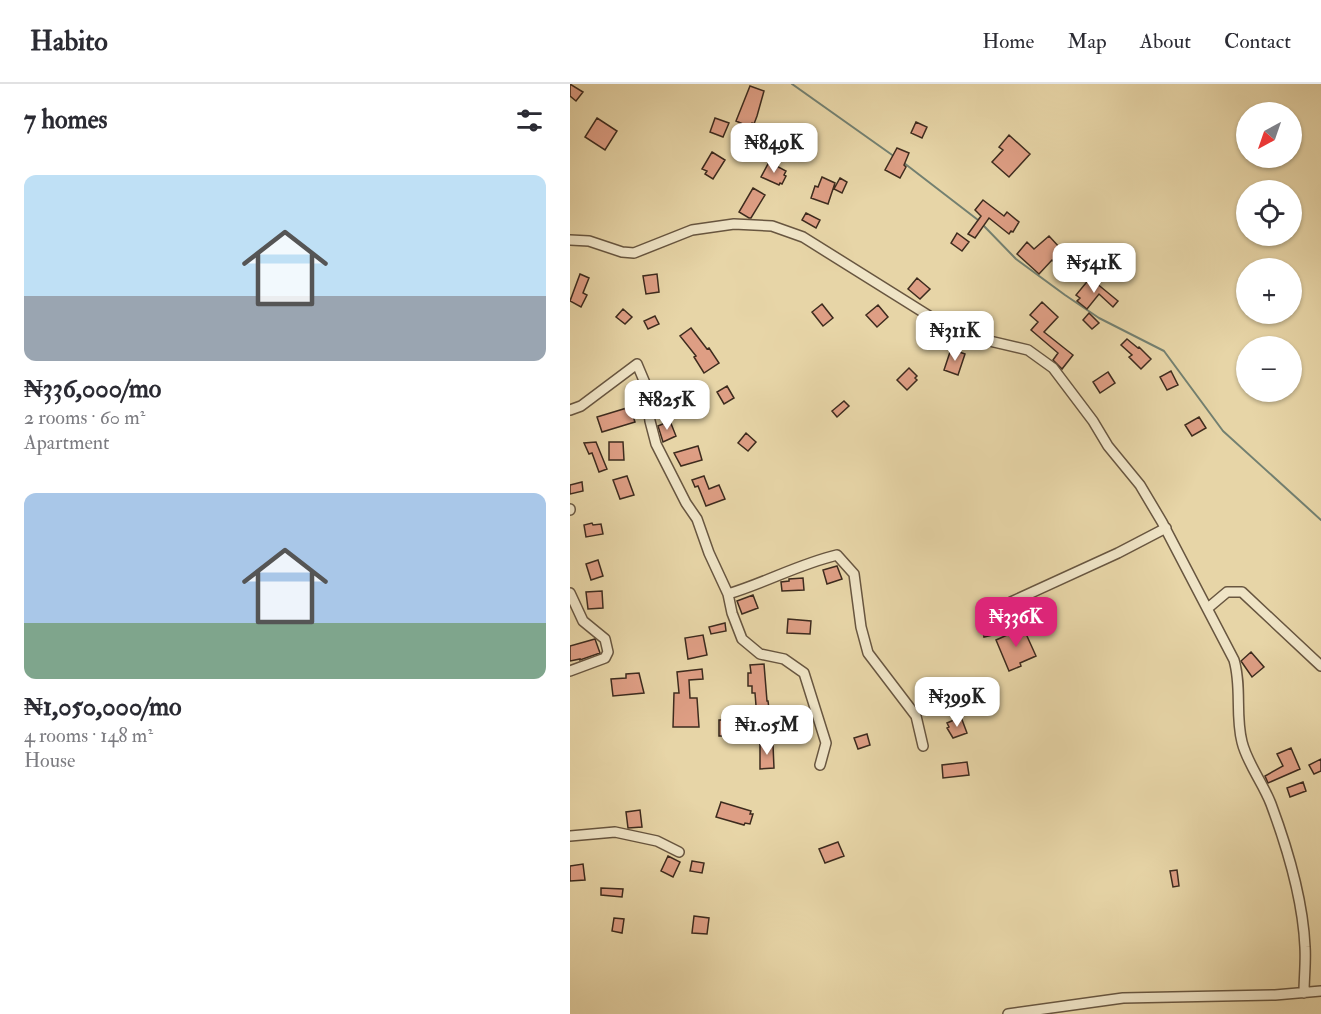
<!DOCTYPE html>
<meta charset="utf-8">
<style>
:root{--surface:#fff;--page:#f7f7f7;--text:#2b2b33;--muted:#7c7c81;--line:#e1e1e2;--accent:#db2777}
body{margin:0;font-family:"IM FELL Double Pica",serif;background:var(--page);color:var(--text);height:100vh;display:flex;flex-direction:column;font-size:22px;white-space:nowrap}
*{box-sizing:border-box;margin:0}
p{font-size:20px;color:var(--muted)}
.icon{flex:none;width:33px;height:33px;fill:none;stroke:currentColor;stroke-width:2;stroke-linecap:round;stroke-linejoin:round}
.map{position:relative;flex:1;overflow:hidden}
.sheet{display:flex;flex-direction:column;background:var(--surface);width:570px}
.sheet>*{flex:none}
.needle{width:39px;rotate:220deg}
.fabs{position:absolute;left:666px;top:18px;display:grid;gap:12px}
.fabs a{display:grid;place-items:center;width:66px;height:66px;border-radius:50%;background:var(--surface);box-shadow:0 2px 4px #0004;font-size:30px}
.price{position:absolute;translate:-50% -51px;padding:0 14px;border-radius:12px;background:#fff;color:#222;font-size:20px;line-height:39px;filter:drop-shadow(0 2px 3px #0008)}
.price::after{content:'';position:absolute;left:50%;top:36px;width:18px;height:14px;margin-left:-9px;background:inherit;clip-path:polygon(0 0,100% 0,50% 100%)}
.price.on{background:var(--accent);color:#fff}
ul{padding:0;list-style:none}
li{display:grid;align-content:center;gap:12px;height:318px;padding:0 24px}
li span{display:grid;place-items:center;height:186px;border-radius:12px;color:#555}
li>.icon{margin-inline-start:auto}
span .icon{width:108px;height:108px;fill:#fffc;stroke-width:1}
li b{font-size:26px}
h2{display:flex;justify-content:space-between;align-items:center;height:72px;padding:0 24px;font-size:26px}
header{display:flex;align-items:center;gap:36px;box-sizing:border-box;height:84px;padding:0 30px;background:var(--surface);border-bottom:2px solid var(--line)}
header strong{font-size:28px}
nav{display:flex;gap:33px;margin-inline-start:auto;font-size:21px}
main{display:flex;flex:1;min-height:0}
.map>svg:first-child{display:block}
</style>
<header>
<strong>Habito</strong>
<nav><a>Home</a><a>Map</a><a>About</a><a>Contact</a></nav>
</header>
<main>
<section class="sheet">
<h2>7 homes<svg class="icon" aria-label="filters" viewBox="0 0 24 24"><path d="M4 7h16M4 17h16"/><circle cx="9" cy="7" r="2"/><circle cx="15" cy="17" r="2"/></svg></h2>
<ul>
<li><span style="background:linear-gradient(#bfe0f5 65%,#9aa5b1 0)"><svg class="icon" aria-label="home" viewBox="0 0 24 24"><path d="M3 11l9-7 9 7M6 9v11h12V9"/></svg></span><div><b>₦336,000/mo</b><p>2 rooms · 60 m²</p><p>Apartment</p></div></li>
<li><span style="background:linear-gradient(#a9c7e8 70%,#7fa58c 0)"><svg class="icon" aria-label="home" viewBox="0 0 24 24"><path d="M3 11l9-7 9 7M6 9v11h12V9"/></svg></span><div><b>₦1,050,000/mo</b><p>4 rooms · 148 m²</p><p>House</p></div></li>
</ul>
</section>
<div class="map">
<svg width="751" height="930" viewBox="0 0 751 930">
<rect width="100%" height="100%" fill="#e7d5a7"/>
<filter id="stains"><feTurbulence type="fractalNoise" baseFrequency=".00333" numOctaves="4"/><feColorMatrix values="0 0 0 0 .2 0 0 0 0 .09 0 0 0 0 .02 0 0 0 .5 -.17"/></filter>
<radialGradient id="worn" r=".72"><stop offset=".6" stop-color="#630" stop-opacity="0"/><stop offset="1" stop-color="#630" stop-opacity=".3"/></radialGradient>
<g fill="none" stroke-linecap="round" stroke-linejoin="round">
<path stroke="#738071" stroke-width="2" d="M222,0L325,73
M334,79L408,136
M412,140L446,175L495,211L529,234L594,267L653,347L751,436"/>
</g>
<path fill="#de9e84" stroke="#3d2b1e" stroke-width="1.5" d="M0,0L13,8L6,17L0,12Z
M180,2L194,7L187,32L184,40L182,39L180,43L166,37Z
M27,34L47,47L35,66L15,53Z
M145,34L159,39L153,53L140,48Z
M346,38L357,43L352,54L341,49Z
M439,51L460,70L439,93L422,78L433,66L429,63Z
M327,64L339,69L334,81L336,83L330,94L315,86Z
M142,68L155,76L143,95L135,90L137,87L132,85Z
M199,78L216,87L214,91L216,92L212,100L210,99L209,101L191,93Z
M252,93L265,99L258,120L241,114L245,102L248,103Z
M270,94L277,98L272,109L264,105Z
M183,104L195,111L181,134H179L169,128Z
M413,116L434,132L437,128L449,138L443,148L441,147L439,150L419,134L405,154L398,150L411,132L405,126Z
M236,129L250,136L246,144L232,136Z
M387,149L399,158L392,167L381,159Z
M479,152L491,165L489,166L502,178L494,187L482,176L469,190L447,170L457,158L464,165Z
M10,190L19,194L13,209L17,211L11,223L0,217Z
M87,190L89,208L76,210L73,192Z
M347,194L360,205L350,215L338,205Z
M520,194L548,217L543,223L529,210L517,225L507,217L510,214L506,211Z
M472,218L488,233L474,248L503,271L492,285L483,276L488,269L461,246L468,238L460,231Z
M252,220L263,234L253,242L242,228Z
M308,221L318,233L307,243L296,231Z
M53,225L62,233L55,240L46,233Z
M519,229L529,239L522,245L513,236Z
M85,232L89,240L78,245L74,237Z
M121,244L137,265L139,264L149,279L134,289L124,273L126,272L110,252Z
M557,255L568,264L569,263L581,275L571,285L559,273L562,271L551,261Z
M381,265L395,270L388,291L374,286Z
M339,284L347,292L345,294L347,296L337,306L327,296Z
M601,287L608,301L597,306L590,293Z
M538,288L545,299L530,309L523,298Z
M157,302L164,314L154,320L147,308Z
M274,317L279,322L267,333L262,327Z
M60,323L65,338L32,348L27,333Z
M629,333L636,344L622,352L615,341Z
M100,337L106,352L93,358L88,342Z
M176,349L186,358L178,367L168,359Z
M26,358L37,385L29,388L22,369L19,370L14,359Z
M39,358H53L54,376H39Z
M128,362L132,376L111,382L104,369Z
M57,392L64,411L50,415L43,396Z
M134,392L139,405L149,401L155,415L136,422L128,402L125,403L122,396Z
M12,398L13,407L0,410V401Z
M22,439L23,441L31,440L33,450L16,453L14,441Z
M28,476L33,492L21,496L16,480Z
M267,482L272,495L257,500L253,486Z
M233,494L234,506L212,507L211,498L219,497V495Z
M32,507L33,524L18,525L16,508Z
M183,511L188,524L172,530L167,517Z
M454,525L457,531L445,538L442,530Z
M218,535L241,537L240,550L217,549Z
M419,536L423,551L414,553L411,538Z
M155,539L156,547L141,550L139,543Z
M452,541L466,572L450,579L451,582L439,587L426,556L442,549L440,546Z
M133,551L137,571L118,575L115,554Z
M25,555L30,569L10,576V575L0,577V562Z
M681,568L694,583L682,593L671,577Z
M194,580L197,617H198L200,633L187,634L185,609H182V602H178V589H181L180,581Z
M132,585L133,595L119,596L120,614H127L129,643H103L104,609H109L107,588Z
M69,589L74,609L43,612L41,595L56,594V590Z
M391,633L397,649L383,654L377,644L379,643L377,639Z
M149,636H165V652H149Z
M297,650L300,661L288,665L284,654Z
M190,658H199V662L203,661L204,684L190,685Z
M721,664L730,685L698,699L695,692L713,682L707,670Z
M751,675V687L744,690L739,681Z
M397,678L399,691L373,694L372,681Z
M733,698L736,707L720,713L717,704Z
M151,718L181,727L180,730H183L180,740L175,739L174,741L146,733Z
M70,726L72,743L58,744L56,728Z
M268,758L274,772L255,779L249,765Z
M98,772L110,778L103,793L91,787Z
M122,777L134,779L132,789L120,787Z
M13,780L15,796L0,797V782Z
M607,786L609,802L603,803L600,787Z
M31,804L53,805L52,813L31,811Z
M124,832L139,834L137,850L122,849Z
M44,834L54,835L52,849L42,847Z"/>
<g fill="none" stroke-linecap="round" stroke-linejoin="round">
<g stroke="#685640" stroke-width="12">
<path id="minor" d="M0,156L19,157L52,168L64,169L122,146L164,140L202,142L233,153L372,240L394,251L458,266L483,284L523,337L538,362L570,401L592,438L664,576C672,603 665,631 672,658C677,679 693,699 701,720C717,763 733,817 735,863C736,878 734,894 734,909
M0,326L11,322L67,280L75,299L80,337L86,360L116,419L127,435L139,469L158,510L162,529L172,555L190,570L214,575L234,589L256,659L250,681
M0,425V426
M0,509L13,537L35,555L38,568L35,574L0,587
M158,510C195,499 229,480 267,471L284,490L291,543L298,569L346,632L353,662
M638,524L657,508H672L751,582
M428,540L441,518L548,469L596,444
M0,752L45,748L87,757L109,768
M438,930L553,914L705,911L751,907"/>
</g>
<use href="#minor" stroke="#efe4c6" stroke-width="9"/>
</g>
<rect width="100%" height="100%" filter="url(#stains)"/>
<rect width="100%" height="100%" fill="url(#worn)"/>
</svg>
<div class="fabs">
<a><svg class="needle" viewBox="-14 -14 28 28"><path d="M0-13l5 13h-10z" fill="#e53935"/><path d="M0 13l5-13h-10z" fill="#7c7c81"/></svg></a>
<a><svg class="icon" aria-label="locate" viewBox="0 0 24 24"><circle cx="12" cy="12" r="6"/><path d="M12 2v4M12 18v4M2 12h4M18 12h4"/></svg></a>
<a>+</a>
<a>−</a>
</div>
<b class="price" style="left:204px;top:90px">₦849K</b>
<b class="price" style="left:524px;top:210px">₦541K</b>
<b class="price" style="left:385px;top:278px">₦311K</b>
<b class="price" style="left:97px;top:347px">₦825K</b>
<b class="price on" style="left:446px;top:564px">₦336K</b>
<b class="price" style="left:387px;top:644px">₦399K</b>
<b class="price" style="left:197px;top:672px">₦1.05M</b>
</div>
</main>
